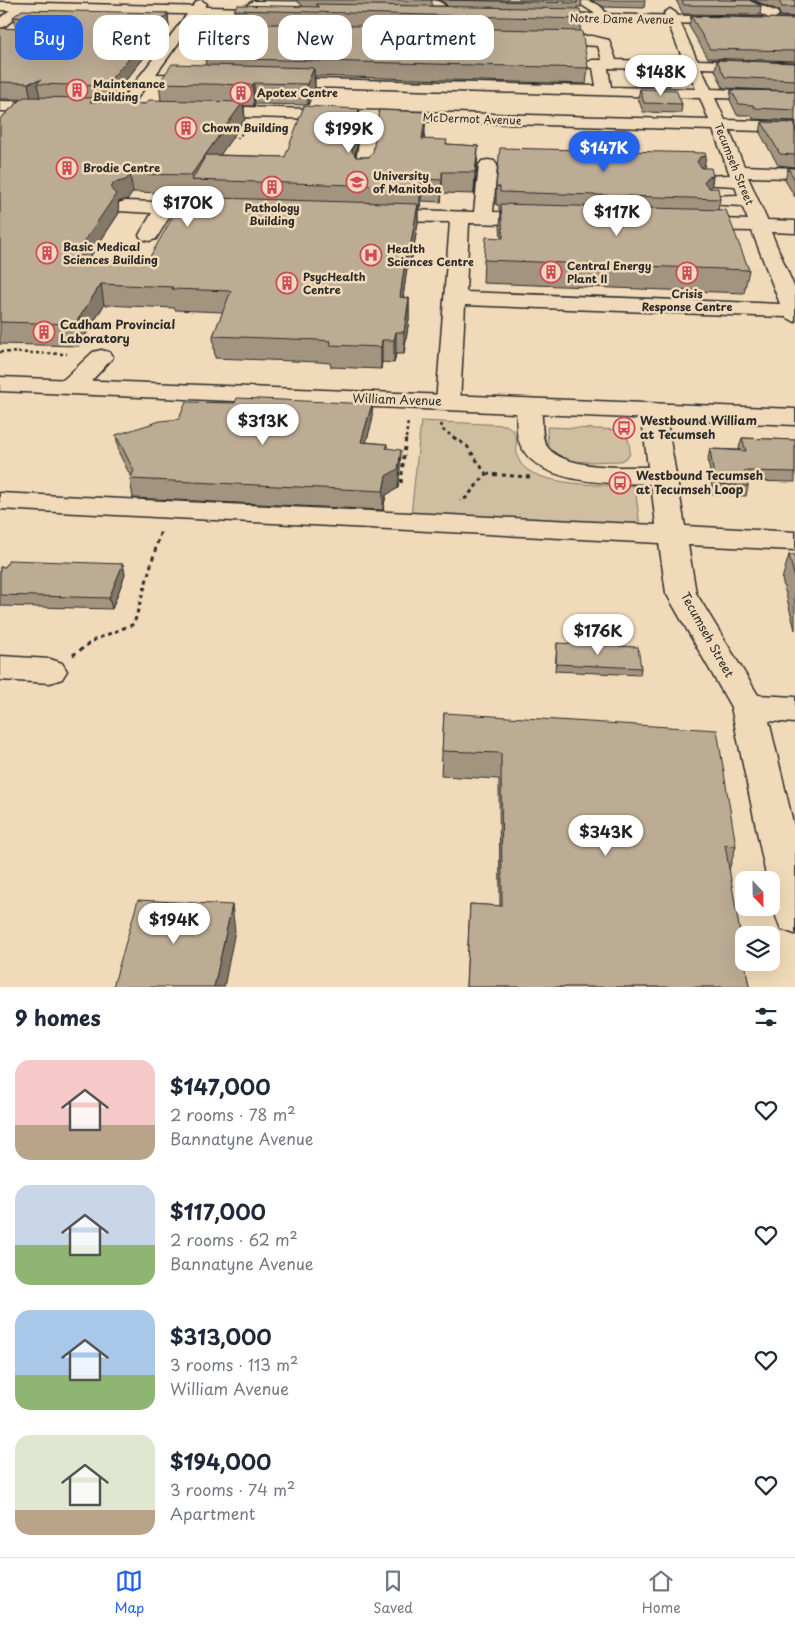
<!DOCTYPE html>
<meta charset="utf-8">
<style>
:root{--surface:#fff;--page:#f2f2f3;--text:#1f2937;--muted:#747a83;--line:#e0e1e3;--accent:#2563eb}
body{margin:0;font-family:"Playpen Sans",sans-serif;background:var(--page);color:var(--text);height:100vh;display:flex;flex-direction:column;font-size:19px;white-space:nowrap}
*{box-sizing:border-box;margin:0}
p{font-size:16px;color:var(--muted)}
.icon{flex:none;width:28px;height:28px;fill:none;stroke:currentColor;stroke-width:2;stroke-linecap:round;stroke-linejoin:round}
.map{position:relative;height:987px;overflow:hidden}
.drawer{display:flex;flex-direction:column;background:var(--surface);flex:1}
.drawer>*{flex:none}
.banner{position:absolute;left:15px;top:15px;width:500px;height:45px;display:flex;gap:10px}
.needle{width:32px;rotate:158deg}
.buttons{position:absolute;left:735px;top:871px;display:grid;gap:10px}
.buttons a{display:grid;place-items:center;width:45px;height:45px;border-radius:10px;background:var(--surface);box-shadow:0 5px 20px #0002;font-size:25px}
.price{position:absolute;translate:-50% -42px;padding:0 11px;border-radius:18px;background:#fff;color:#222;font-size:16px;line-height:32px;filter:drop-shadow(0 1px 2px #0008)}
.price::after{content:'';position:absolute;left:50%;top:30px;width:15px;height:11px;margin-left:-8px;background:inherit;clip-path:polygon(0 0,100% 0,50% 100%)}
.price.current{background:var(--accent);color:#fff}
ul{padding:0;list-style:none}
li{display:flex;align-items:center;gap:15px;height:125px;padding:0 15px}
li span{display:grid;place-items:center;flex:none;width:140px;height:100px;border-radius:15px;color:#555}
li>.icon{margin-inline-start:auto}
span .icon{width:60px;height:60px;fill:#fffc;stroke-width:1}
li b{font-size:21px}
h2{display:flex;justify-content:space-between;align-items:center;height:60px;padding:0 15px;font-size:21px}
.chip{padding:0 18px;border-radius:15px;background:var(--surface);box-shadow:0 5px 20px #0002;font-size:18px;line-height:45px}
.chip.current{background:var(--accent);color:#fff}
.tabs{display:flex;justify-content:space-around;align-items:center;height:70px;border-top:1px solid var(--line);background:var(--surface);font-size:14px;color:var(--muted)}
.tabs a{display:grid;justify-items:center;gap:2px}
.tabs .current{color:var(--accent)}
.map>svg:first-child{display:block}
</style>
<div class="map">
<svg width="795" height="987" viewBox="0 0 795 987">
<rect width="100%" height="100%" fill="#f0dab9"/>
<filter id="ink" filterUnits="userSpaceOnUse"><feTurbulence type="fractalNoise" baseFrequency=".02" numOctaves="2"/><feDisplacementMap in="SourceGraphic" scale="10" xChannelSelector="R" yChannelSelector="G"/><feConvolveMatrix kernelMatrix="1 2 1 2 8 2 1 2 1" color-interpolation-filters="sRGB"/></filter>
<g filter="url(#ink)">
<path fill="#d0bea1" stroke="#7e7466" d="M421,421L506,425C523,434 512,449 520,462C534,487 608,485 635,486L640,527L411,515Z
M547,427L623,430C629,437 631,447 629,456L621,461L587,462L565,460L551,453L548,447Z"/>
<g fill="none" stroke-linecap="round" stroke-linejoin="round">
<g stroke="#2b2b2b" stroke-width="3">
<path id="minor" d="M201,0L207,4L156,74L200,75L205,76L207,79L205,82H149L127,112H117L114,109L117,106L197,1Z
M424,0C434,0 441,0 447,8L444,18H436L434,15L435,9Z
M574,0C589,0 603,2 608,18L602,22L598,21L594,13Z
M733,0H749L777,12L779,15L773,19L769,18Z
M21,3L27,7L25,10L4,27L0,28V18L17,4Z
M670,9L676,13L697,60L795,63V71L701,68L711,89L795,92V100L715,98L725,120L795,122V132L729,130L744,166L795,168V178L748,177L767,220L795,221V233L771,232L795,289V322L786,317L465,305L460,403L457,408L448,410L439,408L436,403L450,222L382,221L375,219L373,215L375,211L382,209L474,212L479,165L482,161L488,160L494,161L497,165L493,212L539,213L546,215L548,219L546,223L539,225L469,223L466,292L780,304L752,231L694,230L687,228L685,224L687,220L694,218L748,220L742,206L706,204L703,200L706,196L738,195L735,186L699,184L696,180L699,176L730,175L713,130L378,120L372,172L369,176L363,177L357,176L354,172L363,120L206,116L201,114L198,111L201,108L206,106L709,120L700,98L278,86L273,85L271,82L273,79L278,78L596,86L593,68L587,67L585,64L592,60H602L598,46L547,43L542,42L540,39L542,36H592L609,40L616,60L684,62L664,13ZM608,68L688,70L696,89L611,87Z
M195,26L259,27L265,31L259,35L190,33L189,30Z
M0,101L51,102L56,104L59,107L56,110L51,112L0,111Z
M125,201L214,204L221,206L223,210L221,214L214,216L171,214L156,239L149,241L142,239L139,235L152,213L118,211L116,207L118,203Z
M101,350L109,352L113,357L109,362C96,375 82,397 61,392L58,387L61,382L93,352Z
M528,399L537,401C546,414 539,432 546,445C561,470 623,467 648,467L641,411L644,406L653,404L662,406L665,411L685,526L795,532V550L688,545L696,593L758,695L795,697V723L769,721L795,831V934L781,929C773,912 771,898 771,880H767L731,707L666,593L659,543L0,509V493L656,525L651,484C613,483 538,486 520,444C515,433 517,418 516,406L519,401Z
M0,656L50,659L62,663L67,671L62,679L50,683L0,680Z"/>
</g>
<g stroke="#2b2b2b" stroke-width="3">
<path id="major" d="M253,1L340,2L346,6L340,10L273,9L277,12L271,16L0,10V2L250,8L247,5Z
M544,13L795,18V26L540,20L538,17L540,14Z
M0,377L795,409V425L0,391Z"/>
</g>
<path stroke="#2b2b2b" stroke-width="2" stroke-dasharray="2.5 2.5" stroke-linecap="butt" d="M232,137L239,138L243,131"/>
<path stroke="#2b2b2b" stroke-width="2.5" stroke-dasharray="3 3" stroke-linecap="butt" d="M0,352L67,354
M441,424L443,430L455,438
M406,438L408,421"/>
<path stroke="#2b2b2b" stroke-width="3" stroke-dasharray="4 4" stroke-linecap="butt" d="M453,437L467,446L486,474L466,498L460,501
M486,474L530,477
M401,483L406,437
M73,655L96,639L134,624L161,530"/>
<use href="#minor" fill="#f0dab9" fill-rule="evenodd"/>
<use href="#major" fill="#f0dab9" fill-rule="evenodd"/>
</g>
<path fill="#a3947f" stroke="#2b2b2b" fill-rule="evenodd" d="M296,0H432V6H447L446,4L441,0H438H582L581,7H577V9L581,19L580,31L588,68L586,84L315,76V89L308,105L255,104L254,106H244L245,119L220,155L285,157L359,109L360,129L355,155L356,157H369L425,131L424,139L447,144L478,146L477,167L474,194L442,193L441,202L421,201L420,208H418V223L410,268H407L403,297L409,298V319L404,354H396L394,363L382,362L381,369L331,367L330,363L319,362L215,358L213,336L223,312L175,310V308L104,305L79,346L0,344V119L21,99H0V28L16,29L13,17L168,13L169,27L108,102H94L146,104L161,100L159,83L206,65L205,58L217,47V40L235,23L234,10L303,6ZM133,192L193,194L194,197L147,262L88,260L119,213L118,202L128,199Z
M591,0H645L644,8L604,7Z
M676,0H749L761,6L760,15L683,14Z
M753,0H795V17L781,16L778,10Z
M691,16L795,19V61L708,58L689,26Z
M717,60L795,63V91L723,88L715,70Z
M631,63L671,78L670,86L634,85L630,71Z
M640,89L682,104L681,113L643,112L638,98Z
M731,90L795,91V121L753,119L751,115H737L730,100Z
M762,122L795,123V167L778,165L760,133Z
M704,168L713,176L711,188L720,199L718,210L749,270L744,293L483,283L484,260L501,238L500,226L501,210H499V205H496V186Z
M788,168H795V197L785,180Z
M372,404V422L366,442L387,444V448L400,468L398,488L386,495L383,510L133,498L130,479L131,477L119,453L116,435Z
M742,438L795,440V482L747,481L748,486L746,496L713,494L708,459L710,449L740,450L739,448Z
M789,555H795V630L782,579Z
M123,564L125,575L112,609L0,606V567Z
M557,643L641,668L640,675L555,671Z
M444,713L736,846L729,870L749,987H466L470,904L500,906L499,779L441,776Z"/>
<path fill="#847868" stroke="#2b2b2b" d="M168,13L169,27L108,102L105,86Z
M314,68L315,89L308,105L307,84Z
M41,80L37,84L40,97L31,100L28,83Z
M254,83L255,104L254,106L252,85Z
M243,102L245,119L203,180H192L191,175Z
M359,109L360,129L352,172V151Z
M426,112L425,131L421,159L422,139Z
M478,146L477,167L474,194L475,172Z
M706,156L703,174L697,162L700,157Z
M442,172V193L441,202L442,180Z
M130,174L133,192L128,199L118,202L119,213L75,280L72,260L111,189L113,183Z
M713,176L710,194L704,182L708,177Z
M422,179L421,201L420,208V187Z
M418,204V223L410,268V248Z
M407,248V268L400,319V297Z
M101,284L104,305L79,346L75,324Z
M409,298V319L404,354V332Z
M396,332V354L394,363V340Z
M382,340V362L381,369V347Z
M372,404V422L361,460V442Z
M401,450L400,468L398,488L386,495L383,510V491L386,476Z
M123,564L125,575L112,609L109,598Z
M232,905L235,931L224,987H214Z"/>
<path fill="#bdac94" stroke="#2b2b2b" d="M449,0H577V3Z
M682,0H749L761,6L684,5Z
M776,0H795V7H782L779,1Z
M316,4L580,9L581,19L234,10L237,5L319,7Z
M22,10L168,13L105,86L37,84L41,80L28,83L0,82V28L41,30L50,25L42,19L13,17Z
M691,16L795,19V51L710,49Z
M227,23L582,31L588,68L205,58L209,51L222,45L217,40Z
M717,60L795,63V80L725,77Z
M631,63L665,64L671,78L635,76Z
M172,64L314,68L307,84L254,83L252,85L159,83Z
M640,89L676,90L682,104L644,103Z
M731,90L795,91V110L755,108L753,105L739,104Z
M24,97L94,98L90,102L146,104L149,100L243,102L191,175L130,174L126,180L113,183L111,189L116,194L72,260L147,262L184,197L418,204L410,248H407L400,297L409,298L404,332H396L394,340H382L381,347L330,345L331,341L318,340L213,336L231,291L172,289L173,287L101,284L75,324L0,322V119Z
M304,106L359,109L352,151L356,157H369L373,152L379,110L426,112L422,139L447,140L446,144L478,146L475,172H442V180L422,179L420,187L192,180L206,155L285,157Z
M762,122L795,123V155L780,154Z
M500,148L705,153L706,156L700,157L697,162L702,168H711L713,176L708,177L704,182L709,188H718L720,199L500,192V187L496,186Z
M788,168H795V180Z
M501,204L726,210L749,270L484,260L486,237L503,238Z
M237,398L372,404L361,442L387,444L386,448L401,450L398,469L386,476L383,491L130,479L134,471L116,435L160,421L179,419L186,402L235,403Z
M742,438L795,440V472L745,471L748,486L715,484L710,449L746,451Z
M789,555H795V579Z
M9,560L123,564L109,598L0,595V567H5Z
M557,643L638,647L641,668L556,664Z
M444,713L717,730L736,846L725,845L744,956V962H745L749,987H466L470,904L502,906L501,753L442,751Z
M138,900L232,905L214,987H113Z"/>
</g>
<defs>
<g id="building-ring" transform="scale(1.125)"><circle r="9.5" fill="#f0dab9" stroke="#d1495b" stroke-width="1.5"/><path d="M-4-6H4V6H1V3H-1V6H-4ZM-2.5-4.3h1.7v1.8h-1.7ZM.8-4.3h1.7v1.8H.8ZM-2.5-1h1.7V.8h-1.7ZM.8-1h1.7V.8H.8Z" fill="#d1495b"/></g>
<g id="university-ring" transform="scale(1.125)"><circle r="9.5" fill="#f0dab9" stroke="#d1495b" stroke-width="1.5"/><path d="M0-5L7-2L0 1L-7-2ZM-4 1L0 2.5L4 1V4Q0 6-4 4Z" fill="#d1495b"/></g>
<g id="hospital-ring" transform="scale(1.125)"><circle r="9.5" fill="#f0dab9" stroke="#d1495b" stroke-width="1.5"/><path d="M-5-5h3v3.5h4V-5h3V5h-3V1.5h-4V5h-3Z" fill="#d1495b"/></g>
<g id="bus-ring" transform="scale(1.125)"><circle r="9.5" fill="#f0dab9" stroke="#d1495b" stroke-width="1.5"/><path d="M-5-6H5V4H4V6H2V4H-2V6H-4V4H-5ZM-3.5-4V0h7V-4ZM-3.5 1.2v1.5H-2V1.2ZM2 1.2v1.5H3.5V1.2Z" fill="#d1495b"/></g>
</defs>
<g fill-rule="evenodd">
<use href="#building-ring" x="77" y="90"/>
<use href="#building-ring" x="241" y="93"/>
<use href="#building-ring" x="186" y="128"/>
<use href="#building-ring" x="67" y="168"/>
<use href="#university-ring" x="357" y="182"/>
<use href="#building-ring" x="272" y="187"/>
<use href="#building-ring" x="47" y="253"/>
<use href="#hospital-ring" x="371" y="255"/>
<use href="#building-ring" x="551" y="272"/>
<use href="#building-ring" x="687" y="273"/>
<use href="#building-ring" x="287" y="283"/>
<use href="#building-ring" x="44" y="332"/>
<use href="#bus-ring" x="624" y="428"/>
<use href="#bus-ring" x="620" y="483"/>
</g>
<g text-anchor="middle" stroke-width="5" stroke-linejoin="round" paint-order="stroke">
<g font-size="11" fill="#2b2b2b" stroke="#f0dab9">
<text transform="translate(622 19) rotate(1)" y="4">Notre Dame Avenue</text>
<text transform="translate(472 119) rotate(2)" y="4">McDermot Avenue</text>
<text transform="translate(734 164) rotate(68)" y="4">Tecumseh Street</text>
</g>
<g font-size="11" font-weight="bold" fill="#2b2b2b" stroke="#f0dab9" text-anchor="start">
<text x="93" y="88">Maintenance<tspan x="93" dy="13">Building</tspan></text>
<text x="257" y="97">Apotex Centre</text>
<text x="202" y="132">Chown Building</text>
<text x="83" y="172">Brodie Centre</text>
<text x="373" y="180">University<tspan x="373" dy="13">of Manitoba</tspan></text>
<text x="272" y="212" text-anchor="middle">Pathology<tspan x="272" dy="13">Building</tspan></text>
<text x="63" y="251">Basic Medical<tspan x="63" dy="13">Sciences Building</tspan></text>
<text x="387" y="253">Health<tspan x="387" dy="13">Sciences Centre</tspan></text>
<text x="567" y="270">Central Energy<tspan x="567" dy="13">Plant II</tspan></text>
<text x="303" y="281">PsycHealth<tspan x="303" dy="13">Centre</tspan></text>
<text x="687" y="298" text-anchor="middle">Crisis<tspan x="687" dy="13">Response Centre</tspan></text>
</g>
<g font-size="12" font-weight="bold" fill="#2b2b2b" stroke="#f0dab9" text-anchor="start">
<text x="60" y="329">Cadham Provincial<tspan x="60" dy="14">Laboratory</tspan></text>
<text x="640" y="425">Westbound William<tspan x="640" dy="14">at Tecumseh</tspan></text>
<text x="636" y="480">Westbound Tecumseh<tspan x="636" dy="14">at Tecumseh Loop</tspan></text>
</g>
<g font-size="12" fill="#2b2b2b" stroke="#f0dab9">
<text transform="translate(397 400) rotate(2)" y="4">William Avenue</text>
<text transform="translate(707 635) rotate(61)" y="4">Tecumseh Street</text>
</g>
</g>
</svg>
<div class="buttons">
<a><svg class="needle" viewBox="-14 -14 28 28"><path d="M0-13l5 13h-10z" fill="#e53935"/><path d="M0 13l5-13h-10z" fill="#747a83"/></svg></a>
<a><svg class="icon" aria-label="layers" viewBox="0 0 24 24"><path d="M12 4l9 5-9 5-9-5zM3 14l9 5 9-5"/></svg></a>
</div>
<b class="price" style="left:661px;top:97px">$148K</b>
<b class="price" style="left:349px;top:154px">$199K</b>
<b class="price current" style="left:604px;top:173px">$147K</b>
<b class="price" style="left:188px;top:228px">$170K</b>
<b class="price" style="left:617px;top:237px">$117K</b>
<b class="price" style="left:263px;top:446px">$313K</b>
<b class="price" style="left:598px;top:656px">$176K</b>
<b class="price" style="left:606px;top:857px">$343K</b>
<b class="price" style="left:174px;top:945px">$194K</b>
<div class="banner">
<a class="chip current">Buy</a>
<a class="chip">Rent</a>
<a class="chip">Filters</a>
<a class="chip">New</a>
<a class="chip">Apartment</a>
</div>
</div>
<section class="drawer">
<h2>9 homes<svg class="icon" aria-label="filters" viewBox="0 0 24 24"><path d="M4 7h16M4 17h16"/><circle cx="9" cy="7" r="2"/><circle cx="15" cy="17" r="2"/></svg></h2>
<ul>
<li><span style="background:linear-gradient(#f6c9c9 65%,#b9a48a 0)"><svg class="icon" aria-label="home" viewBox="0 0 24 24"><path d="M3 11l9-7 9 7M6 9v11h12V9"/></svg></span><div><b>$147,000</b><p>2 rooms · 78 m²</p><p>Bannatyne Avenue</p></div><svg class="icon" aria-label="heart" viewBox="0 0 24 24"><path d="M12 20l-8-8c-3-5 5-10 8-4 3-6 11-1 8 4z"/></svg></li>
<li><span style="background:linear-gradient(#c9d6e8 60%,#8fb573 0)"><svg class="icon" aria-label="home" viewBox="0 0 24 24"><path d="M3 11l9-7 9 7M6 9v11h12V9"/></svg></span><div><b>$117,000</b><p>2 rooms · 62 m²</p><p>Bannatyne Avenue</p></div><svg class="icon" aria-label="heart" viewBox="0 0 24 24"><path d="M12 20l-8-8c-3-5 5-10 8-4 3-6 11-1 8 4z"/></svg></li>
<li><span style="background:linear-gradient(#a9c7e8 65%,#8fb573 0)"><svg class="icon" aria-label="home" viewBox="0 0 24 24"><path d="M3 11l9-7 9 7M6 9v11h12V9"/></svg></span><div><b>$313,000</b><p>3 rooms · 113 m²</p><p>William Avenue</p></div><svg class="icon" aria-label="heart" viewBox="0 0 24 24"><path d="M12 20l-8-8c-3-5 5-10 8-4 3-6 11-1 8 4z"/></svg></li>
<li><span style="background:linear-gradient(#dfe7d0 75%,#b9a48a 0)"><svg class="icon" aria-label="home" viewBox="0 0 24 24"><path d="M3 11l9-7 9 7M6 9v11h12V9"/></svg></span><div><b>$194,000</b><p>3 rooms · 74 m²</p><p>Apartment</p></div><svg class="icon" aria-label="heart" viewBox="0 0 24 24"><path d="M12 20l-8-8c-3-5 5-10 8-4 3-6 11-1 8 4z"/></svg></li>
</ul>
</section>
<nav class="tabs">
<a class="current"><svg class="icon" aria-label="map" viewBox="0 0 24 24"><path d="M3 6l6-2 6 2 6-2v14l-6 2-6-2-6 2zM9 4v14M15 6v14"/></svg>Map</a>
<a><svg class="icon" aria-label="saved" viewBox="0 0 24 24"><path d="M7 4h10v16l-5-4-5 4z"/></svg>Saved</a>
<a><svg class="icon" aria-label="home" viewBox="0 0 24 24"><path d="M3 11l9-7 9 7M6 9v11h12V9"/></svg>Home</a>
</nav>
